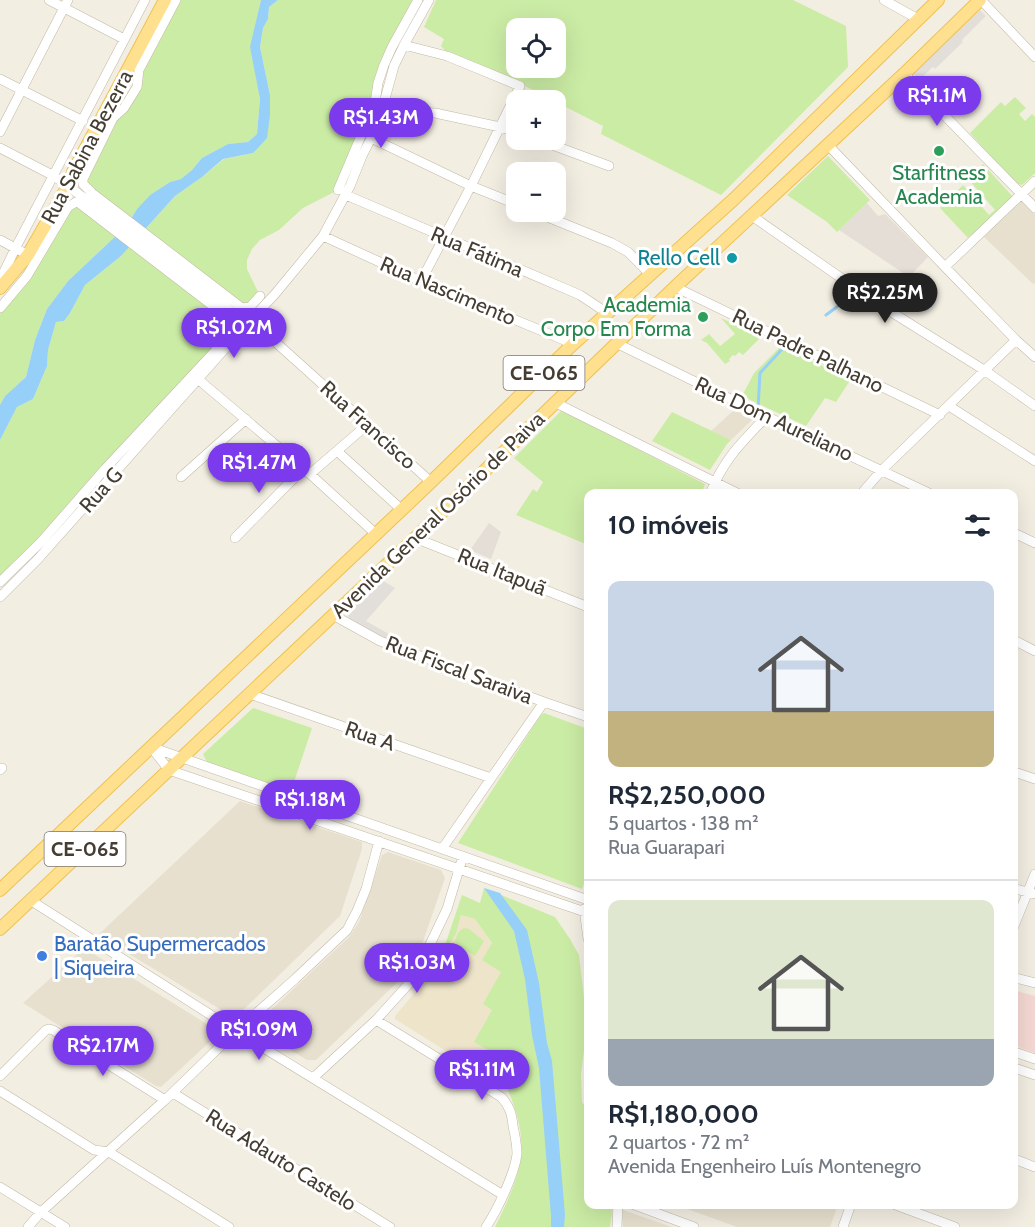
<!DOCTYPE html>
<html lang="pt">
<meta charset="utf-8">
<style>
:root{--surface:#fff;--page:#f2f2f3;--text:#1f2937;--muted:#747a83;--line:#e0e1e3;--accent:#7c3aed}
body{margin:0;font-family:Cabin,sans-serif;background:var(--page);color:var(--text);height:100vh;display:flex;flex-direction:column;font-size:22px;white-space:nowrap}
*{box-sizing:border-box;margin:0}
p{font-size:20px;color:var(--muted)}
.icon{flex:none;width:33px;height:33px;fill:none;stroke:currentColor;stroke-width:2;stroke-linecap:round;stroke-linejoin:round}
.map{position:relative;flex:1;overflow:hidden}
.details{position:absolute;left:584px;top:489px;width:434px;height:720px;display:flex;flex-direction:column;background:var(--surface);border-radius:12px;box-shadow:0 6px 24px #0002}
.details>*{flex:none}
.controls{position:absolute;left:506px;top:18px;display:grid;gap:12px}
.controls a{display:grid;place-items:center;width:60px;height:60px;border-radius:12px;background:var(--surface);box-shadow:0 6px 24px #0002;font-size:30px}
.price{position:absolute;translate:-50% -51px;padding:0 14px;border-radius:21px;background:var(--accent);color:#fff;font-size:20px;line-height:39px;filter:drop-shadow(0 2px 3px #0008)}
.price::after{content:'';position:absolute;left:50%;top:36px;width:18px;height:14px;margin-left:-9px;background:inherit;clip-path:polygon(0 0,100% 0,50% 100%)}
.price.current{background:#222;color:#fff}
ul{padding:0;list-style:none}
li{display:grid;align-content:center;gap:12px;height:318px;padding:0 24px}
li+li{border-top:2px solid var(--line)}
li span{display:grid;place-items:center;height:186px;border-radius:12px;color:#555}
li>.icon{margin-inline-start:auto}
span .icon{width:108px;height:108px;fill:#fffc;stroke-width:1}
li b{font-size:26px}
h2{display:flex;justify-content:space-between;align-items:center;height:72px;padding:0 24px;font-size:26px}
.map>svg:first-child{display:block}
</style>
<div class="map">
<svg width="1035" height="1227" viewBox="0 0 1035 1227">
<rect width="100%" height="100%" fill="#f3eee2"/>
<path fill="#e7e0cf" d="M1020,199L1035,214V283L1033,284L983,236Z
M734,410L753,419L731,440L711,431Z
M240,801L362,842V849L340,916L238,1015L228,1014L98,935Z
M388,852L441,870L445,878L420,950L407,973L316,1060H307L258,1030L257,1023L349,937L359,922L382,855Z
M84,948L215,1029L216,1036L161,1087L156,1086L23,1003Z
M676,1205H838L830,1227H737Z
M623,1210L672,1227H623Z"/>
<path fill="#e4ded7" d="M867,203L878,216L885,214L928,257L909,277L839,230Z
M489,523L501,532L491,559L470,550Z"/>
<path fill="#eee4ca" d="M461,915L475,919L495,948L504,975L507,1061L512,1084L508,1090L395,1019V1016L433,971L442,954L456,934Z"/>
<path fill="#f5d8d3" d="M1013,990L1035,996V1053L1013,1045Z"/>
<path fill="#cbeca5" fill-rule="evenodd" d="M176,0H261L251,47L260,99L257,134L248,142L228,144L202,158L192,170L181,179L170,182L150,195L137,209L129,222L83,179L113,118L124,108L139,70Z
M278,0H418L392,47L375,103L338,190L303,208L279,230L260,240L252,249L247,260V269L260,296L247,309L143,232L175,196L202,177L224,159L253,153L270,95L260,47L263,28L268,19L269,7Z
M436,0H793L846,26L848,67L721,195L601,134L603,126L521,84L450,56L441,46L444,39L424,27ZM516,28H555V68H516Z
M1015,97L1026,108L1019,114L1025,121L1032,114L1035,117V173L1022,185L1015,183L970,133L1001,102L1005,106Z
M828,156L870,200L837,232L827,222L787,195Z
M983,164L1014,198L968,238L940,208L963,185L989,215L995,210L968,179Z
M72,203L119,233L68,281L47,309L35,340L26,377L5,396L0,405V308Z
M132,243L226,316V334L0,582V440L17,407L33,399L47,366L48,350L56,322L64,321L70,313L85,285L121,256Z
M721,318L761,337L743,355L739,352L735,356L733,355L729,359L730,361L725,364L707,343L701,340L709,334L720,346L735,334Z
M783,344L786,349L851,379L836,402L825,398L806,426L742,396L754,373Z
M562,410L705,484L702,493L588,494V545L516,515L533,489L537,492L543,482L514,458Z
M672,412L731,440L727,444L710,470L652,441Z
M253,708L312,728L291,791L207,762L203,754Z
M544,713L588,729V873L582,889L458,843L540,716Z
M484,888L555,917L570,939L579,955L586,1015L585,1042L581,1074L582,1102L588,1111V1204L613,1205L610,1227H495C521,1174 532,1147 508,1090L512,1084L507,1061L474,1042L492,1010L483,1004L501,972L482,960L492,943L475,919L461,915L456,934L442,954L462,895L480,903Z
M464,928L469,929L484,941L475,956L455,944C455,937 458,931 464,928Z"/>
<path fill="#e2dfdb" d="M980,10L986,16L962,40L963,42L935,69L933,67L919,80L912,72Z
M380,579L395,588L366,621L426,655L386,639L349,618L347,611Z"/>
<path fill="#96cff7" d="M261,0H278L269,7L268,19L263,28L260,47L270,95V115L267,138L253,153L223,159L202,177L175,196L121,256L85,285L70,313L64,321L56,322L48,350L47,366L33,399L17,407L0,440V405L5,396L26,377L35,340L47,309L68,281L119,233L129,222L137,209L150,195L170,182L181,179L192,170L202,158L228,144L248,142L257,134L260,99L250,47Z
M484,888L500,893L527,930L539,983L547,1043L552,1061L565,1215L564,1227H551V1216L539,1068L532,1035L525,979L514,931Z"/>
<g fill="none" stroke-linecap="round" stroke-linejoin="round">
<path stroke="#96cff7" stroke-width="3" d="M826,315L850,297
M758,409L760,373L785,346"/>
<g stroke="#c2b9a6" stroke-width="10">
<path id="minor" d="M49,0L124,39
M176,0L139,70L137,87L124,108L113,118L83,179V184L92,193L242,308L250,307L260,296
M884,0L918,19
M981,0L1035,57
M404,45L447,56L520,86L471,186L421,281
M904,74L1035,208
M0,79L83,121
M382,110L435,113L500,127L516,132
M0,132L68,0
M371,138L471,186L516,204
M539,140L609,166
M828,145L945,267L1016,340L1035,357
M0,148L54,176L68,186L174,265L247,324
M338,190L375,103L378,83L384,65L392,47L418,0
M346,195L580,295L607,313
M535,212L612,243L628,252L651,275
M752,216L877,303L984,370L1035,406
M323,236L421,281L564,340L572,345
M0,240L28,255
M945,267L1035,181
M0,285L2,276L16,247L145,0
M675,287L940,415
M0,308L27,276L68,207L76,202L79,203L226,316C234,333 220,335 216,350L105,469L41,542L0,582
M251,320L431,482
M618,344L753,410L931,494
M199,380L310,474L376,534
M556,403L739,494
M949,406L1035,461
M337,451L402,510
M310,474L367,425
M181,477L246,419
M710,494C723,460 742,442 767,416
M861,494L882,470L1016,340
M1012,532L1035,543
M235,538L303,469
M415,538L588,607
M0,597L38,559L247,324L275,294L323,236L350,186L362,156L371,138L382,110L394,66L404,45L429,0
M333,615L380,641L544,702L588,717
M1012,639L1035,651
M250,694L491,778
M151,747L169,770L588,913
M151,747L588,900
M0,770L2,768
M1012,771L1035,779
M442,849L544,702
M1012,888L1035,894
M30,900L236,1031L503,1195
M584,909L588,939
M1012,931L1035,874
M1012,977L1035,983
M376,1020L501,1097C510,1106 512,1115 513,1126C515,1135 517,1145 517,1154C515,1173 497,1211 486,1227
M1012,1051L1035,1059
M1012,1067L1035,1075
M0,1076L46,1030L49,1029L53,1030L165,1100
M313,1078L376,1020L414,978L447,909L463,856
M0,1091L94,1150L109,1152L229,1227
M173,1093L390,1227
M1012,1158L1035,1167
M0,1187L65,1227
M632,1204L694,1227
M893,1204L955,1227
M28,1227L41,1212L165,1100L236,1031L295,979L347,930L357,911L366,889L379,841
M617,1227L618,1204
M843,1227L851,1204"/>
</g>
<g stroke="#efc253" stroke-width="14">
<path id="major" d="M0,288L28,255L68,186L73,172L165,0
M0,890L431,482L572,345L733,200L938,0
M0,929L415,538L675,287L904,74L980,0"/>
</g>
<use href="#minor" stroke="#fff" stroke-width="9"/>
<use href="#major" stroke="#ffe08e" stroke-width="12"/>
</g>
<g fill="#2e9e5b" stroke="#fff" stroke-width="2">
<circle cx="939" cy="151" r="6"/>
<circle cx="703" cy="317" r="6"/>
</g>
<circle fill="#0f9aa8" stroke="#fff" stroke-width="2" cx="732" cy="258" r="6"/>
<circle fill="#3f7fe0" stroke="#fff" stroke-width="2" cx="42" cy="956" r="6"/>
<g text-anchor="middle" stroke-width="6" stroke-linejoin="round" paint-order="stroke">
<g fill="#fff" stroke="#7d7770" stroke-width="1.5">
<rect x="503.5" y="356" width="81" height="34" rx="4.5"/>
<rect x="44.5" y="832" width="81" height="34" rx="4.5"/>
</g>
<g font-size="20" font-weight="bold" fill="#453d32">
<text x="544" y="380">CE-065</text>
<text x="85" y="856">CE-065</text>
</g>
<g font-size="21" fill="#453d32" stroke="#fff">
<text transform="translate(87 147) rotate(-62)" y="7">Rua Sabina Bezerra</text>
<text transform="translate(477 252) rotate(23)" y="7">Rua Fátima</text>
<text transform="translate(448 291) rotate(23)" y="7">Rua Nascimento</text>
<text transform="translate(808 351) rotate(26)" y="7">Rua Padre Palhano</text>
<text transform="translate(774 419) rotate(25)" y="7">Rua Dom Aureliano</text>
<text transform="translate(368 425) rotate(42)" y="7">Rua Francisco</text>
<text transform="translate(101 490) rotate(-48)" y="7">Rua G</text>
<text transform="translate(438 515) rotate(-44)" y="7">Avenida General Osório de Paiva</text>
<text transform="translate(502 572) rotate(22)" y="7">Rua Itapuã</text>
<text transform="translate(459 670) rotate(21)" y="7">Rua Fiscal Saraiva</text>
<text transform="translate(370 736) rotate(19)" y="7">Rua A</text>
<text transform="translate(281 1160) rotate(32)" y="7">Rua Adauto Castelo</text>
</g>
<g font-size="21" fill="#27864d" stroke="#fff">
<text x="939" y="180">Starfitness<tspan x="939" dy="24">Academia</tspan></text>
<text x="691" y="312" text-anchor="end">Academia<tspan x="691" dy="24">Corpo Em Forma</tspan></text>
</g>
<g font-size="21" fill="#0d838f" stroke="#fff" text-anchor="end">
<text x="720" y="265">Rello Cell</text>
</g>
<g font-size="21" fill="#366cbe" stroke="#fff" text-anchor="start">
<text x="54" y="951">Baratão Supermercados<tspan x="54" dy="24">| Siqueira</tspan></text>
</g>
</g>
</svg>
<div class="controls">
<a><svg class="icon" aria-label="locate" viewBox="0 0 24 24"><circle cx="12" cy="12" r="6"/><path d="M12 2v4M12 18v4M2 12h4M18 12h4"/></svg></a>
<a>+</a>
<a>−</a>
</div>
<b class="price" style="left:937px;top:127px">R$1.1M</b>
<b class="price" style="left:381px;top:149px">R$1.43M</b>
<b class="price current" style="left:885px;top:324px">R$2.25M</b>
<b class="price" style="left:234px;top:359px">R$1.02M</b>
<b class="price" style="left:259px;top:494px">R$1.47M</b>
<b class="price" style="left:310px;top:831px">R$1.18M</b>
<b class="price" style="left:417px;top:994px">R$1.03M</b>
<b class="price" style="left:259px;top:1061px">R$1.09M</b>
<b class="price" style="left:103px;top:1077px">R$2.17M</b>
<b class="price" style="left:482px;top:1101px">R$1.11M</b>
<section class="details">
<h2>10 imóveis<svg class="icon" aria-label="filters" viewBox="0 0 24 24"><path d="M4 7h16M4 17h16"/><circle cx="9" cy="7" r="2"/><circle cx="15" cy="17" r="2"/></svg></h2>
<ul>
<li><span style="background:linear-gradient(#c9d6e8 70%,#c2b280 0)"><svg class="icon" aria-label="home" viewBox="0 0 24 24"><path d="M3 11l9-7 9 7M6 9v11h12V9"/></svg></span><div><b>R$2,250,000</b><p>5 quartos · 138 m²</p><p>Rua Guarapari</p></div></li>
<li><span style="background:linear-gradient(#dfe7d0 75%,#9aa5b1 0)"><svg class="icon" aria-label="home" viewBox="0 0 24 24"><path d="M3 11l9-7 9 7M6 9v11h12V9"/></svg></span><div><b>R$1,180,000</b><p>2 quartos · 72 m²</p><p>Avenida Engenheiro Luís Montenegro</p></div></li>
</ul>
</section>
</div>
